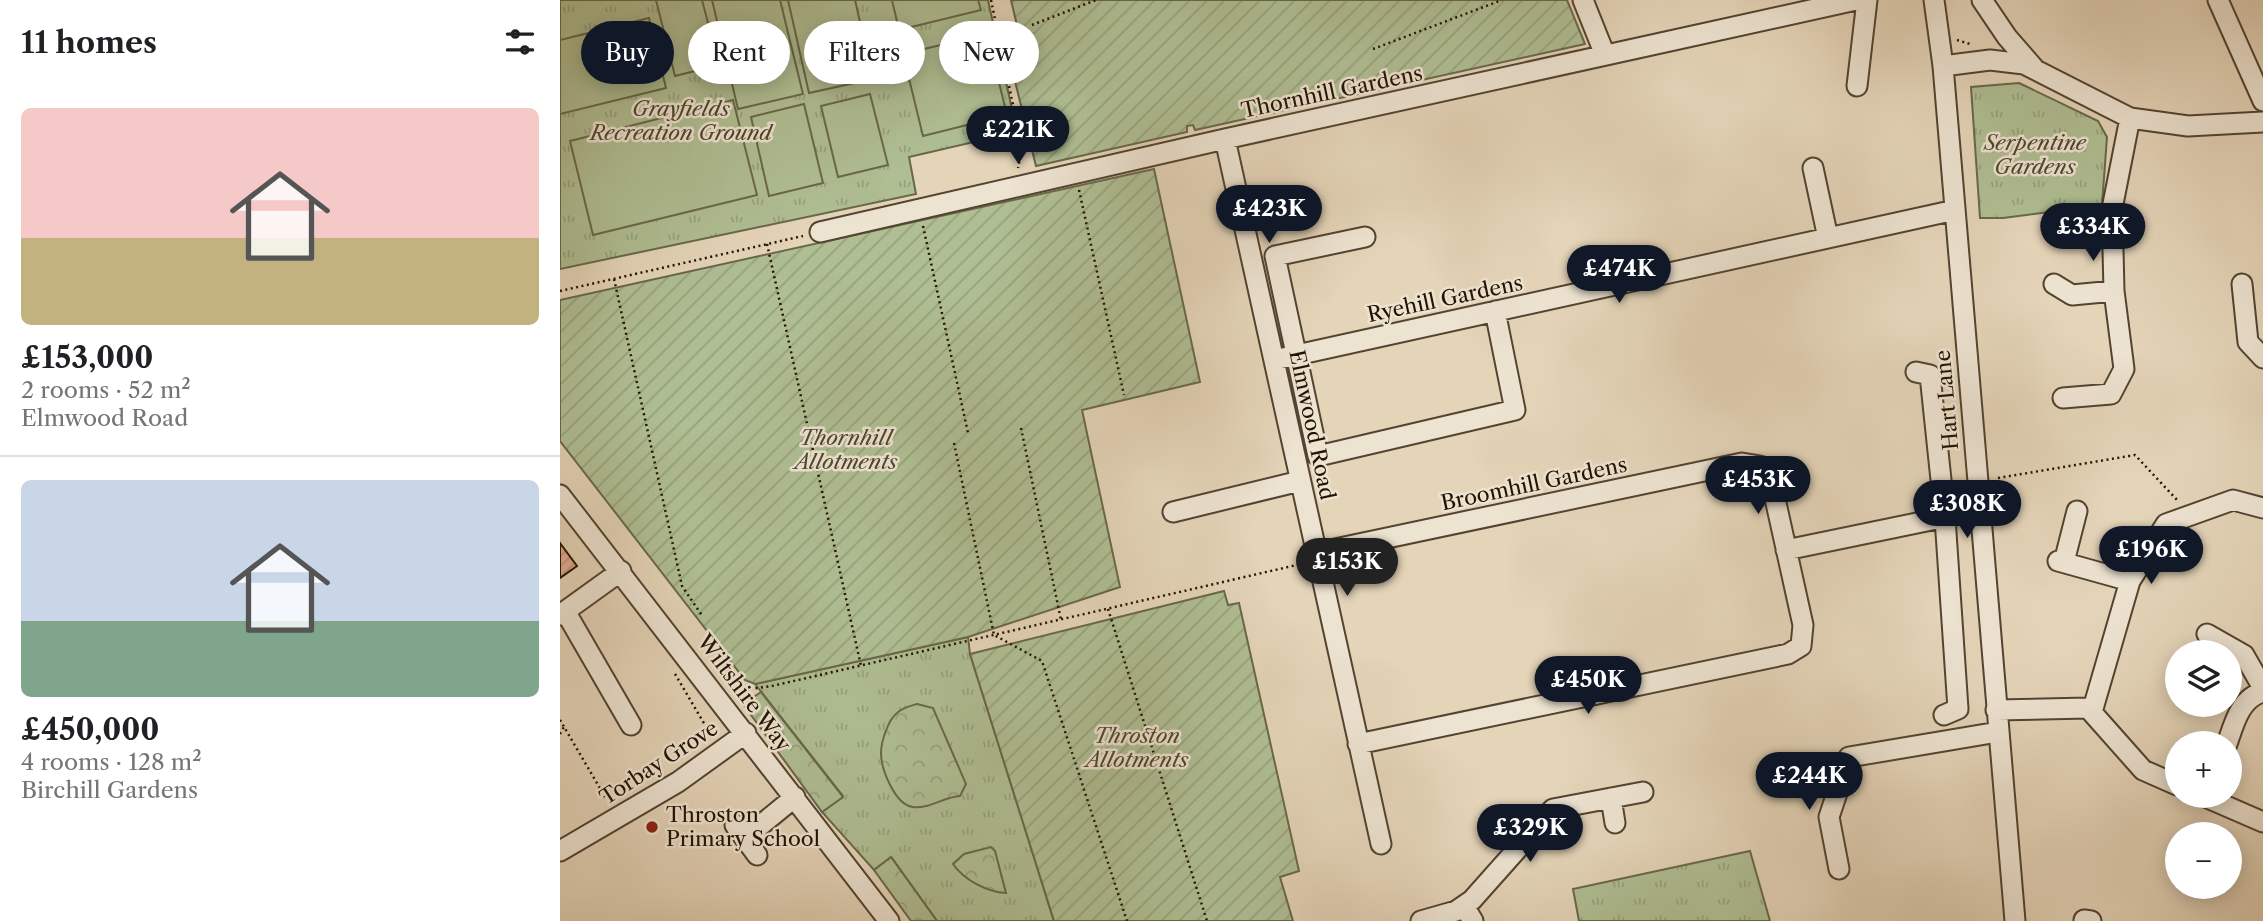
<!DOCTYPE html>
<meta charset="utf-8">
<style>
:root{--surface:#fff;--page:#f2f2f2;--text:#202124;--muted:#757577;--line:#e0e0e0;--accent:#111827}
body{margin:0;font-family:"Libre Caslon Text",serif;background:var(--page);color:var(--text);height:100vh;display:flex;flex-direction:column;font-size:26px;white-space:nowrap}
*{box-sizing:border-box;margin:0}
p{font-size:23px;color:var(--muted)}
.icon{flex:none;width:38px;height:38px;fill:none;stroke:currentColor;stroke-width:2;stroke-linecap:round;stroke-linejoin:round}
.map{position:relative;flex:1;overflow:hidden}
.panel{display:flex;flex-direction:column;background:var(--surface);width:560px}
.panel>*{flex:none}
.hud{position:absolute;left:21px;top:21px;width:665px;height:63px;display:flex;gap:14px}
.controls{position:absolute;left:1605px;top:640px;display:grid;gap:14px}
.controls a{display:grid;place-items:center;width:77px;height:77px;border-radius:50%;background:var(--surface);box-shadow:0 4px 18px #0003;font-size:35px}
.price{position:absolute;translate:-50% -60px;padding:0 16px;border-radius:24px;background:var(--accent);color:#fff;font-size:23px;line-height:46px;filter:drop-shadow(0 2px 4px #0008)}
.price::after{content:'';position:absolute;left:50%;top:42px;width:21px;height:16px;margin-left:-10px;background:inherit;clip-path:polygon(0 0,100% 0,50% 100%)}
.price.current{background:#222;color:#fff}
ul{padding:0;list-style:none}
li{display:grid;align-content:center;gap:14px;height:371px;padding:0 21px}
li+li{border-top:2px solid var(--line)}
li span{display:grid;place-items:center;height:217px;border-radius:10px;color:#555}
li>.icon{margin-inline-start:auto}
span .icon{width:126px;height:126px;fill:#fffc;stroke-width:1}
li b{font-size:30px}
h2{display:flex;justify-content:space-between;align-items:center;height:84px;padding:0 21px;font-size:30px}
.pill{padding:0 24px;border-radius:32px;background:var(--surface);box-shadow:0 4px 18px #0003;font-size:24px;line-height:63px}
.pill.current{background:var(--accent);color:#fff}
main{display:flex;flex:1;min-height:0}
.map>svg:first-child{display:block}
</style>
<main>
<section class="panel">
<h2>11 homes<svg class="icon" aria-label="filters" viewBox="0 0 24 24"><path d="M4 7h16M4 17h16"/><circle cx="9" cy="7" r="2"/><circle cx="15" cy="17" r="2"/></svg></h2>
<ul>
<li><span style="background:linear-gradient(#f6c9c9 60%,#c2b280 0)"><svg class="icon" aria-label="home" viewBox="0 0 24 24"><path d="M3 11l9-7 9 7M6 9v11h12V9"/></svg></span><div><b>£153,000</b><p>2 rooms · 52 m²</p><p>Elmwood Road</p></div></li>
<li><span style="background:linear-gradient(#c9d6e8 65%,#7fa58c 0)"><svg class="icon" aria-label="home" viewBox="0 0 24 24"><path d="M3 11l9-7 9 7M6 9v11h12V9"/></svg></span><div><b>£450,000</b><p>4 rooms · 128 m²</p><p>Birchill Gardens</p></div></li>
</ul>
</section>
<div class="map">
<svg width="1703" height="921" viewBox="0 0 1703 921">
<defs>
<pattern id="grass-tufts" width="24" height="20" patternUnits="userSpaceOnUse" patternTransform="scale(1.75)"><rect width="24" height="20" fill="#afbe93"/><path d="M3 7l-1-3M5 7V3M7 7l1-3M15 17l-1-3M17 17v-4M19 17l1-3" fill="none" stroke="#96a27d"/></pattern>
<pattern id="forest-crowns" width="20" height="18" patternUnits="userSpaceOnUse" patternTransform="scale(1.75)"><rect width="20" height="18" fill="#afbe93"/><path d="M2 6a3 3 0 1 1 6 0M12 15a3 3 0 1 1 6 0" fill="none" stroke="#96a27d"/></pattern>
<pattern id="garden-furrows" width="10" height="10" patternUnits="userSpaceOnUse" patternTransform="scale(1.75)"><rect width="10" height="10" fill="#afbe93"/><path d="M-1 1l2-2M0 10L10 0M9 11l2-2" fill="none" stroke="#96a27d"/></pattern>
<pattern id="building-hatch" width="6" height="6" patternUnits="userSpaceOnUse" patternTransform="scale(1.75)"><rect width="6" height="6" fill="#e2ad91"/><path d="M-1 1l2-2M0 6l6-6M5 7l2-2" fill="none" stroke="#c2947b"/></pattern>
</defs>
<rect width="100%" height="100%" fill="#e4d4b8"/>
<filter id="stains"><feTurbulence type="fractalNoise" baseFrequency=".00286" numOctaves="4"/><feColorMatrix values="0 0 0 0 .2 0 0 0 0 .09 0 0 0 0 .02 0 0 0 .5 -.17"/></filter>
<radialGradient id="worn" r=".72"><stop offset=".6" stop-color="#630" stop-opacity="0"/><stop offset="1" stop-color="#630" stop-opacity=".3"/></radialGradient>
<path fill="url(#grass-tufts)" stroke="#69684a" stroke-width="2" d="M0,0H428L457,132L349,157L356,194L0,269Z
M1459,83L1538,121L1547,137L1542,205L1443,218H1420L1411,87Z
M408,637L410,654L494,921H377L332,858L314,870L262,812L283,796L195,684Z
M1190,851L1210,921H1019L1013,889Z"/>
<path fill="url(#forest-crowns)" stroke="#69684a" stroke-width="2" d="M201,692L283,797L262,812L183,704Z
M357,704L373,708L406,784L400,796C384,797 369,809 353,807C335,805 321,769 321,753C321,742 328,720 337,713C342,708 350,706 357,704Z
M431,847L435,851L446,893C427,892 404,880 393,864L404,854Z
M331,857L377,921H351L314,870Z"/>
<path fill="url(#garden-furrows)" stroke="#69684a" stroke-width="2" d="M451,0H1007L1025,44L635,130L633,125L627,126V132L476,166L450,61L460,38Z
M594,169L640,382L522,410L560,587L408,637L195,684L185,680L0,441V300Z
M664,591L668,605L679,603L739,871L720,877L733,921H494L410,654Z"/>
<path fill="#afbe93" stroke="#69684a" stroke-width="2" d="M96,0H142L159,65L115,76Z
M152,0H220L243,94L178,109Z
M228,0H295L313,79L249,93Z
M332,0H418L421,10L339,30Z
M89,18L106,88L0,114V40Z
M427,34L447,115L363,136L343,54Z
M310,94L328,165L278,177L261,106Z
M173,100L197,195L33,235L10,141Z
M244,104L263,183L209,196L191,117Z"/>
<path fill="url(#building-hatch)" stroke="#231302" stroke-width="2" d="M0,543L17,566L0,578Z"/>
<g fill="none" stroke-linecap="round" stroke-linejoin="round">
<g stroke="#534330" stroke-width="23">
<path id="minor" d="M1023,0L1045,55
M1374,0L1383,66L1455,921
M1422,0L1447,37L1474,68
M1658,0L1703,101
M1383,66L1430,60L1464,64L1570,118L1628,126L1703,122
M1297,86L1307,0
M665,139L821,844
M1253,168L1268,238
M260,232L665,139L1296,0
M805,237L715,256L758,456L955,410L935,311
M1494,284L1512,295L1554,291
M1682,284L1688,342L1703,358
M714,360L1395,210
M1356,372L1370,375L1385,518L1398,709L1384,715
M1503,398L1551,394L1564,369L1554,291L1552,209L1570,118
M0,495L329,921
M613,512L740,481
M1226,550L1420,510
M756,553L1182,463L1200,466L1210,476L1243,625L1241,646L1228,654L798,744
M1498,561L1570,581
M1504,562L1517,511
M5,611L71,725
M0,615L61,571
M1647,634L1684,655L1703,688
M1436,710L1528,708L1583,770L1617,785
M1532,712L1570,581L1606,524L1673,500L1703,508
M1667,744C1674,724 1680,698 1703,692
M1643,796L1703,822
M1051,798L1055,823
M175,825L197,855
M185,838L235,797
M0,851L118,782L186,733
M1279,869L1269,817L1289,757L1438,732
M904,906L913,921
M1524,920L1531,921
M861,921L896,911L912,900L993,809L1083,792"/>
</g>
<path stroke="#231302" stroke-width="2.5" stroke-dasharray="2 3.5" stroke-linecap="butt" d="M431,0L462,148L458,168
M472,25L536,0
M1397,40L1410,44
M813,49L942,0
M519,190L564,395
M363,226L408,433
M207,244L301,666
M54,279L122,586L143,617
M0,291L243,236
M461,428L501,620
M394,443L434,635L482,661L567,921
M1438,478L1575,455L1619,502
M548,609L647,921
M115,674L152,737
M175,695L183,690L212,686L741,564
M0,720L45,797
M0,734L4,727"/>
<use href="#minor" stroke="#ede3d1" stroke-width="19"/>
</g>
<circle fill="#8f2418" stroke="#ede3d1" stroke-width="2.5" cx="92" cy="827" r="7"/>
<g text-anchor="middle" stroke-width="5" stroke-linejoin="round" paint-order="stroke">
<g font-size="21" fill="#231302" stroke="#ede3d1">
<text transform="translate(772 92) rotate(-12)" y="7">Thornhill Gardens</text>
<text transform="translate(885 299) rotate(-12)" y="7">Ryehill Gardens</text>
<text transform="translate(1387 400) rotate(-95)" y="7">Hart Lane</text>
<text transform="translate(752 425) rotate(78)" y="7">Elmwood Road</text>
<text transform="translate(974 484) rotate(-12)" y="7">Broomhill Gardens</text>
<text transform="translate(184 693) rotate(53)" y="7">Wiltshire Way</text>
<text transform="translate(99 763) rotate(-33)" y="7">Torbay Grove</text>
</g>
<g font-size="21" font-style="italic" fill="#4d462e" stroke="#ede3d1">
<text x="121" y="116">Grayfields<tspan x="121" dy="24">Recreation Ground</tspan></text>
<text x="1475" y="150">Serpentine<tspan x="1475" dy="24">Gardens</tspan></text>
<text x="286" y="445">Thornhill<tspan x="286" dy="24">Allotments</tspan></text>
<text x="577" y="743">Throston<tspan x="577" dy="24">Allotments</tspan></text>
</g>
<g font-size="21" fill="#231302" stroke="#ede3d1" text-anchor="start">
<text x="106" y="822">Throston<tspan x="106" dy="24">Primary School</tspan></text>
</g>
</g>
<rect width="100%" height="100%" filter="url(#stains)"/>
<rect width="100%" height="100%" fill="url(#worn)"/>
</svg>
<div class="controls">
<a><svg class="icon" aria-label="layers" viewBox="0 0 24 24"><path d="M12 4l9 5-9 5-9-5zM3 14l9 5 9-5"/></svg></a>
<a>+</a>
<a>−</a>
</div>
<b class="price" style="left:458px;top:166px">£221K</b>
<b class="price" style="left:709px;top:245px">£423K</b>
<b class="price" style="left:1533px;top:263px">£334K</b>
<b class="price" style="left:1059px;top:305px">£474K</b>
<b class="price" style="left:1198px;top:516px">£453K</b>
<b class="price" style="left:1407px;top:540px">£308K</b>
<b class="price" style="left:1591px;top:586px">£196K</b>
<b class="price current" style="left:787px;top:598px">£153K</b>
<b class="price" style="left:1028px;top:716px">£450K</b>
<b class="price" style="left:1249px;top:812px">£244K</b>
<b class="price" style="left:970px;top:864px">£329K</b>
<div class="hud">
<a class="pill current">Buy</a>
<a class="pill">Rent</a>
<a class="pill">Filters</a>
<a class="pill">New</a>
</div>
</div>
</main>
